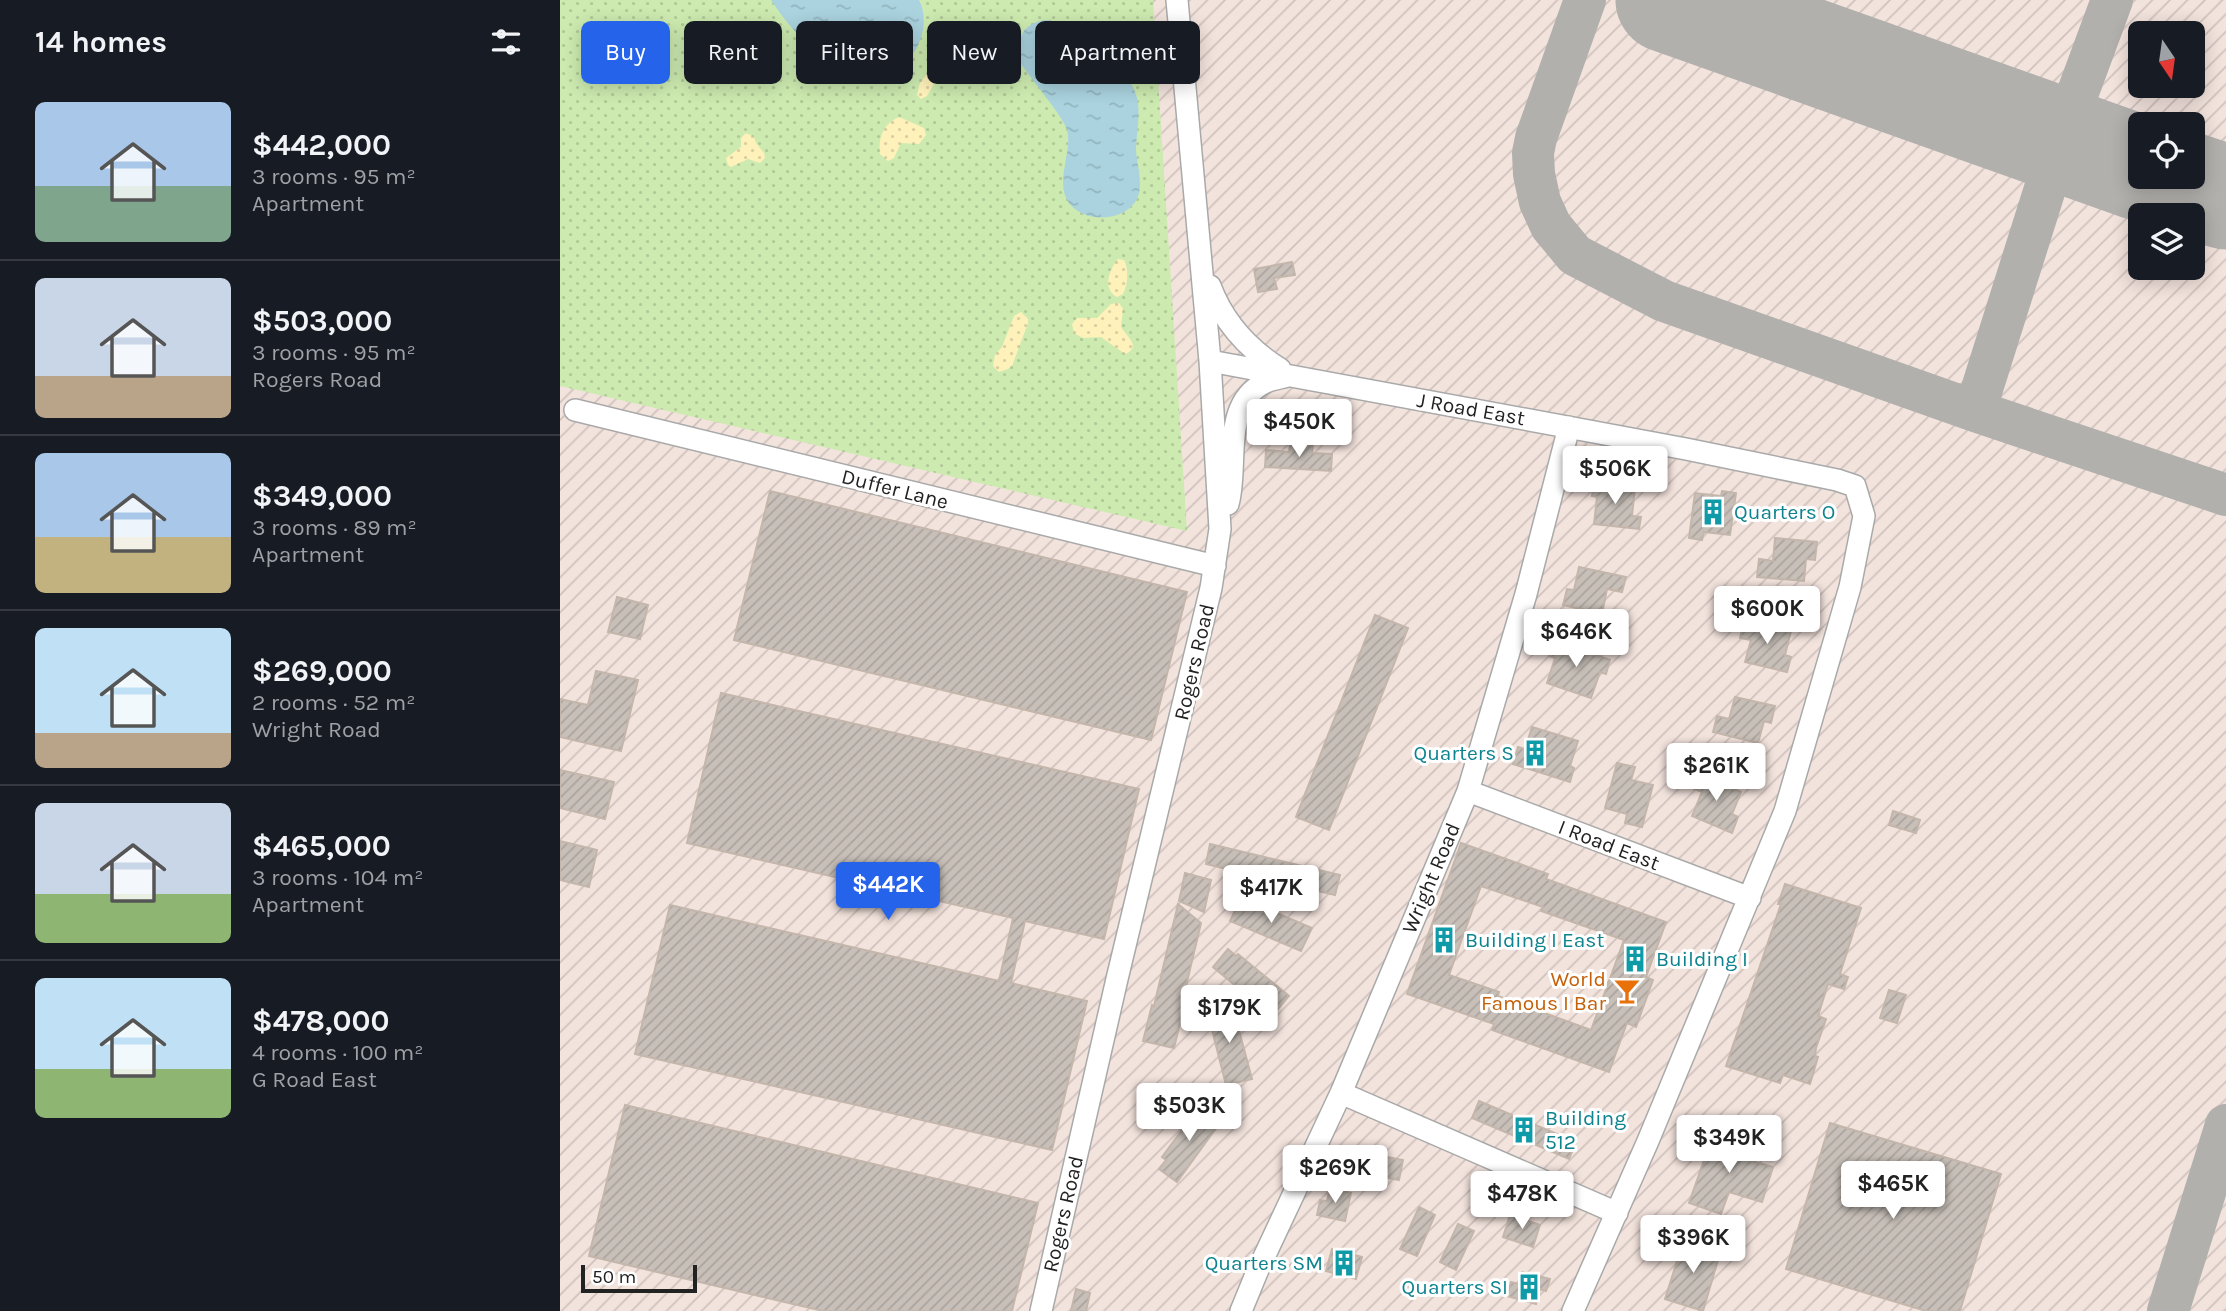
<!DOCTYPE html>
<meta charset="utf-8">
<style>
:root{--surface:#171b24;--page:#242831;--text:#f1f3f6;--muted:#9ea1a6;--line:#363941;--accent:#2563eb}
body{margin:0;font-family:Karla,sans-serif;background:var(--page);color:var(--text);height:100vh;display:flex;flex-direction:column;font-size:26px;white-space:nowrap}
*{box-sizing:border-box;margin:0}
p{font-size:23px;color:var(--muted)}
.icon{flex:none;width:38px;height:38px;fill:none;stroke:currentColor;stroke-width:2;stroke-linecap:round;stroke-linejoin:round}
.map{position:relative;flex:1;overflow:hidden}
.details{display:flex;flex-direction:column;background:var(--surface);width:560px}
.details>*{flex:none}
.banner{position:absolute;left:21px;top:21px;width:665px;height:63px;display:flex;gap:14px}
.needle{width:46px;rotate:167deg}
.buttons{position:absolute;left:1568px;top:21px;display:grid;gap:14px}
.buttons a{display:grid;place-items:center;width:77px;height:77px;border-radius:10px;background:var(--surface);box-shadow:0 4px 18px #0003;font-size:35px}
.scale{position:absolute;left:21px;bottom:18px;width:116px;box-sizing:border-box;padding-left:7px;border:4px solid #222;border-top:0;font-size:19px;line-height:24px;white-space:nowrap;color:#222;-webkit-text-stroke:5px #fff;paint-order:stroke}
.price{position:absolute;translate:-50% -60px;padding:0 16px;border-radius:7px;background:#fff;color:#222;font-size:23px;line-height:46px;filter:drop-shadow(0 2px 4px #0008)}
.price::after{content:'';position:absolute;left:50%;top:42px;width:21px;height:16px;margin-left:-10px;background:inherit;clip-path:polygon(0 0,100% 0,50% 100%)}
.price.current{background:var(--accent);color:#fff}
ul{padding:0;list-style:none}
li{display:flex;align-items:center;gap:21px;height:175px;padding:0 35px}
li+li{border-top:2px solid var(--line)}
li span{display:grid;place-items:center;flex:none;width:196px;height:140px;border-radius:10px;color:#555}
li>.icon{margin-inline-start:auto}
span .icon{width:84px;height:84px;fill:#fffc;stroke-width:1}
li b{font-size:30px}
h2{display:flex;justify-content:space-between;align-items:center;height:84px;padding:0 35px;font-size:30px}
.pill{padding:0 24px;border-radius:10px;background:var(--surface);box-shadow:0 4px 18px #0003;font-size:24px;line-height:63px}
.pill.current{background:var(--accent);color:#fff}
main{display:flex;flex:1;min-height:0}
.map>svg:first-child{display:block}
</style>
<main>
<section class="details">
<h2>14 homes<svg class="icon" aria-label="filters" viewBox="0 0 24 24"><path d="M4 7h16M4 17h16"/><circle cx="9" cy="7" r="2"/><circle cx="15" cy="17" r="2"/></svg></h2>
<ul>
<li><span style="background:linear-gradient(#a9c7e8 60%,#7fa58c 0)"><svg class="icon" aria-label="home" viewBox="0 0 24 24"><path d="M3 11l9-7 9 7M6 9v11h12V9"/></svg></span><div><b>$442,000</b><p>3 rooms · 95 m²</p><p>Apartment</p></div></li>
<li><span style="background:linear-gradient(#c9d6e8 70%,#b9a48a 0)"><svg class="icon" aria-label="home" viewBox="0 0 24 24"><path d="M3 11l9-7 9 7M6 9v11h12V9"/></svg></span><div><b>$503,000</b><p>3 rooms · 95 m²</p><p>Rogers Road</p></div></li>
<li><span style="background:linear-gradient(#a9c7e8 60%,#c2b280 0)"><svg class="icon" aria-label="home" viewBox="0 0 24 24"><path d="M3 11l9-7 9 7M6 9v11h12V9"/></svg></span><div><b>$349,000</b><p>3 rooms · 89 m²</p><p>Apartment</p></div></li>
<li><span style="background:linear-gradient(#bfe0f5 75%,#b9a48a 0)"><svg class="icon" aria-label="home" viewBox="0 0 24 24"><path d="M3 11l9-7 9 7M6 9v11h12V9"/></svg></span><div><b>$269,000</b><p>2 rooms · 52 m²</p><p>Wright Road</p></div></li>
<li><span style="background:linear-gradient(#c9d6e8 65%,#8fb573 0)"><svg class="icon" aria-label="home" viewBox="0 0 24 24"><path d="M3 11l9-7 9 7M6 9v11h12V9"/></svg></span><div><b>$465,000</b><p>3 rooms · 104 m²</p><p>Apartment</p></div></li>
<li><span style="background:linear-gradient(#bfe0f5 65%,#8fb573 0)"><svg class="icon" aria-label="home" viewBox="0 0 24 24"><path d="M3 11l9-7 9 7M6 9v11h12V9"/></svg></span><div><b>$478,000</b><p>4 rooms · 100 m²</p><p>G Road East</p></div></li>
</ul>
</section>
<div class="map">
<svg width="1666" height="1311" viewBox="0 0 1666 1311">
<defs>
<pattern id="military-furrows" width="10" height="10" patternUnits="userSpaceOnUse" patternTransform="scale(1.75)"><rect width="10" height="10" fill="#f3e3dd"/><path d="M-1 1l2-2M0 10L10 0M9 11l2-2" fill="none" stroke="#d0c2bd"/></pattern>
<pattern id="grass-dots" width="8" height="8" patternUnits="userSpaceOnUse" patternTransform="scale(1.75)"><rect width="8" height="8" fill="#cdebb0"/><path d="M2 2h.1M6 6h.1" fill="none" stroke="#b0c997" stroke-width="1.8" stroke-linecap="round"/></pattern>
<pattern id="sand-dots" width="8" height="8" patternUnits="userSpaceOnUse" patternTransform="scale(1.75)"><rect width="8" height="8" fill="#fff1ba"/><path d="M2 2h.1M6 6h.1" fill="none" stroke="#dacea0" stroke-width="1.8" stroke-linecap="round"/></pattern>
<pattern id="water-ripples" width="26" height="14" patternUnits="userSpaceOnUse" patternTransform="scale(1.75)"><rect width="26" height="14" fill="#aad3df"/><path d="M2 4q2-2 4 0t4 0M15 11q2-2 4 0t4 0" fill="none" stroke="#92b5bf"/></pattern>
<pattern id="building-hatch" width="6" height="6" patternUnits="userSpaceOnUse" patternTransform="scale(1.75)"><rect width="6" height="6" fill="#c7bfb8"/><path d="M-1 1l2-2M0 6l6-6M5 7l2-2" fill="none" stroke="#aba49e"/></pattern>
</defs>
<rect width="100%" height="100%" fill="#f2efe9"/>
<path fill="url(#military-furrows)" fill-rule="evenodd" d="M0,0H1666V1311H0ZM1580,33H1633V86H1580ZM1580,124H1633V177H1580ZM1580,215H1633V268H1580Z"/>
<path fill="url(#grass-dots)" d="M0,0H593L627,531L0,386Z"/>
<path fill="url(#sand-dots)" d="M380,58H384L386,63L367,96L361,99L357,95L360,83Z
M339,117L364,128L366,135L359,144L341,143L334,158L328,161L320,154C318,138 323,124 339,117Z
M186,133L194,137L196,143L204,153L205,158L200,163L188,159L171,167L168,165L166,158L181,147V138Z
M558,259L564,260C569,270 568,284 563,294L557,297C542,289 549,270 558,259Z
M559,303L563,309L561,327C567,337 582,347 565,354L541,337L523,338L514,333L512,324L517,318H537L551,304Z
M461,312L468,319V323L452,366L448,369L439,372L433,366L435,355L442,347L454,316Z"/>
<path fill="url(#water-ripples)" d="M211,0H359C376,33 345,84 305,76C264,69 233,33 211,0Z
M485,20C498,21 509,24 520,30C540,41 572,75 577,98C581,114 576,134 576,151C577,164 582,180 579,193C572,222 525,225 509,203C494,182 513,152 507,130C504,118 470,77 461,64C456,42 460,24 485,20Z"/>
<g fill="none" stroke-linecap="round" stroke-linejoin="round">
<path stroke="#b1b0ac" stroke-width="42" d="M1025,0L976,138L973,153L974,174L980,202L991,226L1015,255L1104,301L1415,411L1666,495
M1415,411L1500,141L1552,0
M1608,1311L1666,1125"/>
<path stroke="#b1b0ac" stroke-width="105" d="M1108,0L1580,168
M1606,177L1666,197"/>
</g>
<path fill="url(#building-hatch)" stroke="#c4b6ab" stroke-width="2" fill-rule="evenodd" d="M732,262L735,275L714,278L717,289L698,292L694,269Z
M730,444L753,445L752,453L772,454L771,471L705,467L706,450L729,452Z
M1034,482L1075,487L1072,516L1081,517L1079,529L1034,524L1037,497L1032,496Z
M210,491L627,592L591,740L174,640Z
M1162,491L1176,493L1170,535L1144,532L1142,540L1129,538L1135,493L1161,496Z
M1215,538L1257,542L1255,560L1246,559L1244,581L1197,577L1199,559L1213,561Z
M1019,567L1066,577L1062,592L1047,589L1042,614L1003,605L1007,589L1014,590Z
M57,597L88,605L80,639L48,632Z
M815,615L848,628L769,830L736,817Z
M1184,620L1231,631L1225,655L1231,657L1227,672L1185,662L1191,640L1180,638Z
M994,641L1050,660L1046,674L1040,672L1031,698L987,683L995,658L989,656Z
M36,671L78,680L61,751L0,737V699L28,705Z
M161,693L579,789L544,939L465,921L451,983L527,1001L492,1150L75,1054L110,905L439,981L453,918L127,843Z
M1175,697L1215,706L1211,723L1204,721L1198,743L1153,732L1157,716L1169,719Z
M972,727L1018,741L1010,766L1014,768L1010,782L953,764L958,747L965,749Z
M1057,763L1075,767L1071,780L1093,785L1082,827L1065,823L1067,814L1045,808Z
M0,770L54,782L45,819L0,808Z
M1138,774L1181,792L1172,814L1178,817L1172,833L1132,816L1142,792L1132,788Z
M1333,811L1360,820L1356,833L1329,825Z
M0,841L37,850L29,887L0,880Z
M901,843L988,874L986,879L1106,922L1086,977L1093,980L1076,1027L1067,1023L1049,1072L932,1030L934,1024L847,994ZM921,886L983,907L981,911L1064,940L1031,1030L938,996L939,992L889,975Z
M650,844L780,875L775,895L646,864Z
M625,873L651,880L644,912L619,901Z
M1225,884L1301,908L1280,974L1288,977L1284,989L1268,984L1258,1016L1266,1019L1256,1048L1255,1056L1258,1057L1250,1084L1223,1075L1220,1083L1166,1066L1221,904H1218Z
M680,900L690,904L691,902L752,928L741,951L670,921Z
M618,904L641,923L622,1003L626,999L614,1048L583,1041L592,1005L594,1006Z
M668,949L676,956L678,954L729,996L712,1016L653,967Z
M1329,990L1346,995L1337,1023L1320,1018Z
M672,1004L692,1079L666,1085L647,1010Z
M919,1101L1016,1142L1009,1159L912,1118Z
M641,1104L662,1120L617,1182L599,1169L606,1160L602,1157Z
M65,1105L478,1203L452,1311H263L29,1256Z
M1270,1123L1441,1174L1400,1311H1366L1226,1269Z
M1154,1132L1186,1143L1181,1158L1213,1167L1202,1202L1169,1192L1161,1214L1129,1203Z
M811,1154L843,1160L839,1180L807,1174Z
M770,1188L791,1193L785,1221L757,1215L760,1200L767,1201Z
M859,1207L875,1215L857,1256L840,1249Z
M950,1215L980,1225L973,1247L943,1237Z
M898,1224L914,1231L896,1270L880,1262Z
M1124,1239L1161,1250L1143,1311L1105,1299Z
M772,1249L802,1257L796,1279L766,1271Z
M962,1272L990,1279L986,1291L980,1289L976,1304L947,1296L951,1282L959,1284Z
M516,1289L530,1293L526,1311H511Z"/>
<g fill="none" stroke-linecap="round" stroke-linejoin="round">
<g stroke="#a9a9a9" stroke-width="24">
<path id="minor" d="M650,286C663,321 688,349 720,369
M650,361L1126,449L1277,480L1295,486L1304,516L1290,587L1225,811L1088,1141L1013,1311
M15,410L655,566
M668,504C679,466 660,403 706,382C712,379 721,378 728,376
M908,791L1190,898
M781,1093L1057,1213
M481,1311L557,979L651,588L660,529L650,361L617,0
M681,1311L697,1272L781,1093L908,791L966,594L1009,427"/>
</g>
<use href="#minor" stroke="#fff" stroke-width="21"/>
</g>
<defs>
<g id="building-bare" transform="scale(2.1)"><path d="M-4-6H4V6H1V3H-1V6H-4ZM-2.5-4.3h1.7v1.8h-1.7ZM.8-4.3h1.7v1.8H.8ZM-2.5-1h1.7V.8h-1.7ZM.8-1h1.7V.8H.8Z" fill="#0f9aa8" stroke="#fff" stroke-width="2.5" paint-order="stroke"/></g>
<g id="bar-bare" transform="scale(2.1)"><path d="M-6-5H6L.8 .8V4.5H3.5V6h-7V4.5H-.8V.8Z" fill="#e8710a" stroke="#fff" stroke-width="2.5" paint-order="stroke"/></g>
</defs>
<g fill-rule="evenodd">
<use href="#building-bare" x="1153" y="512"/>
<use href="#building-bare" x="975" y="753"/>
<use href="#building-bare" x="884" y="940"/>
<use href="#building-bare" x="1075" y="959"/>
<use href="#bar-bare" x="1067" y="991"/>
<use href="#building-bare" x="964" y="1130"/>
<use href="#building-bare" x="784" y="1263"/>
<use href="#building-bare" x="969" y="1287"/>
</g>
<g text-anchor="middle" stroke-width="6" stroke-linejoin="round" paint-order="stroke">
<g font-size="21" fill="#222" stroke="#fff">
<text transform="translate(911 409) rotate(10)" y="7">J Road East</text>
<text transform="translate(335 489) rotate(14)" y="7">Duffer Lane</text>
<text transform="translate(634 662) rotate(-77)" y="7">Rogers Road</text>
<text transform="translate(1049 845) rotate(21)" y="7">I Road East</text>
<text transform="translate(871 878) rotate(-67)" y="7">Wright Road</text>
<text transform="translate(503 1214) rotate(-77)" y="7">Rogers Road</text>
</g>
<g font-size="21" fill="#0d838f" stroke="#fff" text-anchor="start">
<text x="1174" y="519">Quarters O</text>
<text x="954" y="760" text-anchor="end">Quarters S</text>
<text x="905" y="947">Building I East</text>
<text x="1096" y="966">Building I</text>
<text x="985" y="1125">Building<tspan x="985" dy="24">512</tspan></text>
<text x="763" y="1270" text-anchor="end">Quarters SM</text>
<text x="948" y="1294" text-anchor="end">Quarters SI</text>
</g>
<g font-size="21" fill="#c56008" stroke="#fff" text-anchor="end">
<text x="1046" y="986">World<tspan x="1046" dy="24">Famous I Bar</tspan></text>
</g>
</g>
</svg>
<div class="buttons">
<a><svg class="needle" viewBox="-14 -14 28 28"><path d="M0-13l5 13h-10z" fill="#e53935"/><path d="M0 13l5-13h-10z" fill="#9ea1a6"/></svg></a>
<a><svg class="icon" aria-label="locate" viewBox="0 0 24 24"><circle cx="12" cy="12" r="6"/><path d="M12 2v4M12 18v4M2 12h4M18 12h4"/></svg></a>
<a><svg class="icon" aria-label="layers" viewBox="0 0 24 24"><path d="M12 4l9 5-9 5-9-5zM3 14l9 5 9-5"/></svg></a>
</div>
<div class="scale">50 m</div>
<b class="price" style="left:739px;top:459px">$450K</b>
<b class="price" style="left:1055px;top:506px">$506K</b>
<b class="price" style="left:1207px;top:646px">$600K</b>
<b class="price" style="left:1016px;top:669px">$646K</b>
<b class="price" style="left:1156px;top:803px">$261K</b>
<b class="price current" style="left:328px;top:922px">$442K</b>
<b class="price" style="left:711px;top:925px">$417K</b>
<b class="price" style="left:669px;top:1045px">$179K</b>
<b class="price" style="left:629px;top:1143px">$503K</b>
<b class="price" style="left:1169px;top:1175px">$349K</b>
<b class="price" style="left:775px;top:1205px">$269K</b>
<b class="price" style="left:1333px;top:1221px">$465K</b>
<b class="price" style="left:962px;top:1231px">$478K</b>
<b class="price" style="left:1133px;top:1275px">$396K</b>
<div class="banner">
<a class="pill current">Buy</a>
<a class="pill">Rent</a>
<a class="pill">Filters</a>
<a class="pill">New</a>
<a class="pill">Apartment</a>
</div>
</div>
</main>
